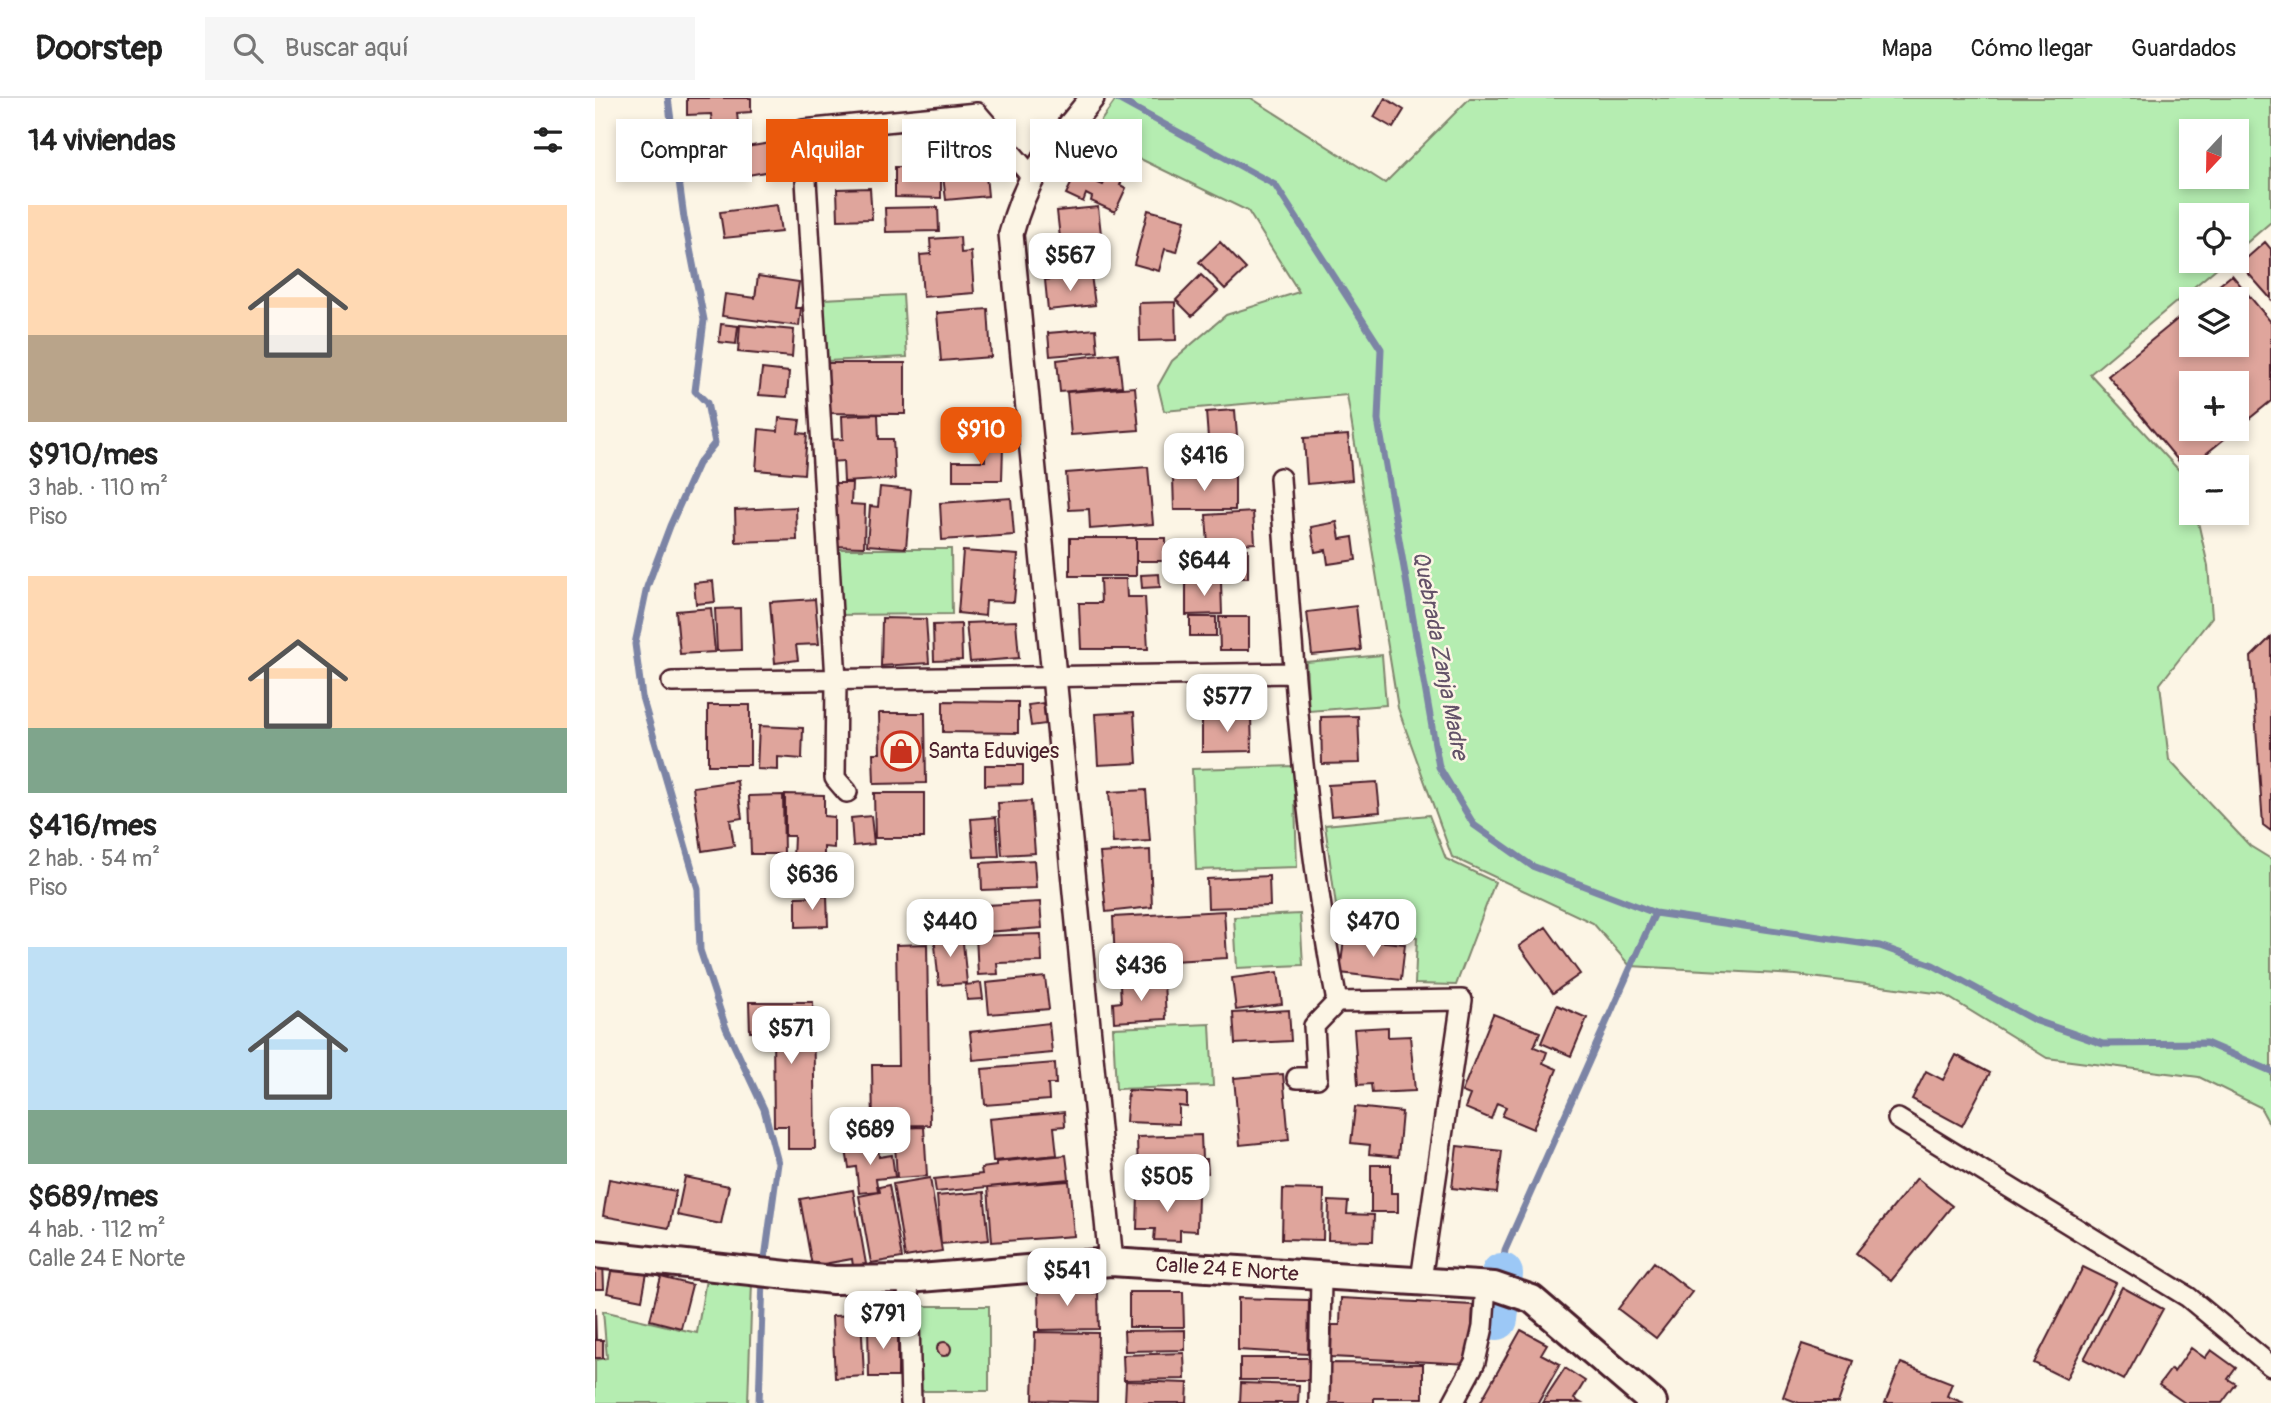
<!DOCTYPE html>
<html lang="es">
<meta charset="utf-8">
<style>
:root{--surface:#fff;--page:#f6f6f6;--text:#222;--muted:#767676;--line:#e0e0e0;--accent:#ea580c}
body{margin:0;font-family:Pangolin,sans-serif;background:var(--page);color:var(--text);height:100vh;display:flex;flex-direction:column;font-size:26px;white-space:nowrap}
*{box-sizing:border-box;margin:0}
p{font-size:23px;color:var(--muted)}
.icon{flex:none;width:38px;height:38px;fill:none;stroke:currentColor;stroke-width:2;stroke-linecap:round;stroke-linejoin:round}
.map{position:relative;flex:1;overflow:hidden}
.drawer{display:flex;flex-direction:column;background:var(--surface);width:595px}
.drawer>*{flex:none}
.banner{position:absolute;left:21px;top:21px;width:665px;height:63px;display:flex;gap:14px}
.needle{width:46px;rotate:202deg}
.tools{position:absolute;left:1584px;top:21px;display:grid;gap:14px}
.tools a{display:grid;place-items:center;width:70px;height:70px;border-radius:0px;background:var(--surface);box-shadow:0 4px 10px #0003;font-size:35px}
.price{position:absolute;translate:-50% -60px;padding:0 16px;border-radius:14px;background:#fff;color:#222;font-size:23px;line-height:46px;filter:drop-shadow(0 2px 4px #0008)}
.price::after{content:'';position:absolute;left:50%;top:42px;width:21px;height:16px;margin-left:-10px;background:inherit;clip-path:polygon(0 0,100% 0,50% 100%)}
.price.on{background:var(--accent);color:#fff}
ul{padding:0;list-style:none}
li{display:grid;align-content:center;gap:14px;height:371px;padding:0 28px}
li span{display:grid;place-items:center;height:217px;border-radius:0px;color:#555}
li>.icon{margin-inline-start:auto}
span .icon{width:126px;height:126px;fill:#fffc;stroke-width:1}
li b{font-size:30px}
h2{display:flex;justify-content:space-between;align-items:center;height:84px;padding:0 28px;font-size:30px}
.chip{padding:0 24px;border-radius:0px;background:var(--surface);box-shadow:0 4px 10px #0003;font-size:24px;line-height:63px}
.chip.on{background:var(--accent);color:#fff}
header{display:flex;align-items:center;gap:42px;box-sizing:border-box;height:98px;padding:0 35px;background:var(--surface);border-bottom:2px solid var(--line)}
header strong{font-size:33px}
nav{display:flex;gap:38px;margin-inline-start:auto;font-size:24px}
.search{width:490px;height:63px;background:var(--page);display:flex;align-items:center;gap:18px;box-sizing:border-box;padding:0 24px;border-radius:0px;color:var(--muted);font-size:26px}
main{display:flex;flex:1;min-height:0}
.map>svg:first-child{display:block}
</style>
<header>
<strong>Doorstep</strong>
<div class="search"><svg class="icon" aria-label="search" viewBox="0 0 24 24"><circle cx="10" cy="10" r="6"/><path d="M15 15l6 6"/></svg>Buscar aquí</div>
<nav><a>Mapa</a><a>Cómo llegar</a><a>Guardados</a></nav>
</header>
<main>
<section class="drawer">
<h2>14 viviendas<svg class="icon" aria-label="filters" viewBox="0 0 24 24"><path d="M4 7h16M4 17h16"/><circle cx="9" cy="7" r="2"/><circle cx="15" cy="17" r="2"/></svg></h2>
<ul>
<li><span style="background:linear-gradient(#ffd9b3 60%,#b9a48a 0)"><svg class="icon" aria-label="home" viewBox="0 0 24 24"><path d="M3 11l9-7 9 7M6 9v11h12V9"/></svg></span><div><b>$910/mes</b><p>3 hab. · 110 m²</p><p>Piso</p></div></li>
<li><span style="background:linear-gradient(#ffd9b3 70%,#7fa58c 0)"><svg class="icon" aria-label="home" viewBox="0 0 24 24"><path d="M3 11l9-7 9 7M6 9v11h12V9"/></svg></span><div><b>$416/mes</b><p>2 hab. · 54 m²</p><p>Piso</p></div></li>
<li><span style="background:linear-gradient(#bfe0f5 75%,#7fa58c 0)"><svg class="icon" aria-label="home" viewBox="0 0 24 24"><path d="M3 11l9-7 9 7M6 9v11h12V9"/></svg></span><div><b>$689/mes</b><p>4 hab. · 112 m²</p><p>Calle 24 E Norte</p></div></li>
</ul>
</section>
<div class="map">
<svg width="1676" height="1305" viewBox="0 0 1676 1305">
<rect width="100%" height="100%" fill="#fcf5e5"/>
<filter id="ink" filterUnits="userSpaceOnUse"><feTurbulence type="fractalNoise" baseFrequency=".0143" numOctaves="2"/><feDisplacementMap in="SourceGraphic" scale="14" xChannelSelector="R" yChannelSelector="G"/><feConvolveMatrix kernelMatrix="1 2 1 2 8 2 1 2 1" color-interpolation-filters="sRGB"/></filter>
<g filter="url(#ink)">
<path fill="#b5edb1" stroke="#80866e" stroke-width="2" fill-rule="evenodd" d="M522,0H656L790,85L875,0H1676V124L1642,153V117H1596V163H1630L1495,276L1593,382L1596,415H1601L1613,468L1617,519L1565,586L1574,662L1655,748L1676,761V1029L1665,1009L1604,979L1452,960L1348,896L1201,877L1035,868L998,825L857,759L803,610L752,297L569,313L563,288L577,263L631,217L704,194L653,113L496,37ZM1596,33H1642V79H1596Z
M308,197L312,259L232,263L228,201Z
M238,451H356L357,516L239,517Z
M787,557L791,607L714,613L711,564Z
M699,668L702,769L601,772L597,671Z
M834,717L851,761L900,784L861,887L820,886L822,839L743,823L730,727Z
M705,816L708,867L642,870L639,819Z
M615,926L618,988L521,991L518,930Z
M111,1181L157,1183L153,1305H0V1262L12,1260L8,1213L102,1235Z
M322,1208H394V1293H322Z"/>
<g fill="none" stroke-linecap="round" stroke-linejoin="round">
<path stroke="#7b84a5" stroke-width="7" d="M73,0L89,120L109,222L100,293L112,305L120,345L103,366L75,428L52,489L40,546L47,599L103,791L105,852L131,930L169,1011L183,1065L169,1168
M521,0L680,87L786,251L783,322L844,669L879,727L937,768L1060,815L1285,848L1338,867L1439,922L1508,946L1611,945L1676,973
M907,1176L910,1152L1060,815
M891,1250L902,1221
M164,1305L168,1180"/>
<path stroke="#9cc8f6" stroke-width="42" d="M902,1221L907,1176"/>
</g>
<path fill="#dfa59c" stroke="#4a1f2b" stroke-width="2" fill-rule="evenodd" d="M92,0H156V14L142,15L143,25L117,26L116,16L92,17Z
M790,0L809,12L798,30L779,19Z
M371,33L373,64L312,67L310,36Z
M149,36L151,49L182,44L187,71L142,79L135,39Z
M227,42H287V72H227Z
M488,61L509,71L503,85L508,87L513,77L527,83L525,87L531,90L520,114L496,103L497,99L491,96L488,104L471,96Z
M390,67L393,98L351,102L347,71Z
M300,69H346V100L300,99Z
M275,90L277,121L243,122L242,91Z
M182,107L186,134L129,140L125,114Z
M343,109L344,133L291,134L290,110Z
M503,109L508,154L467,158L462,113Z
M553,112L590,122L582,154L570,151L564,173L539,166Z
M365,139L366,155L376,154L379,195L328,199L325,157L336,156L335,141Z
M625,144L651,171L630,191L604,164Z
M1670,144L1676,151V201L1645,166Z
M496,177L500,207L453,212L450,182Z
M606,177L623,193L597,218L581,202Z
M1637,177L1676,224V303L1591,372L1513,278L1596,210V247H1642V201H1607ZM1596,285H1642V331H1596Z
M163,178L204,184L200,210H206L204,228L127,218L130,196L160,200Z
M580,204L581,242L545,243L544,205Z
M393,211L396,259L346,263L342,215Z
M126,226L143,228L141,246L124,244Z
M145,227L199,232L197,259L143,254Z
M501,231L503,254L455,258L453,235Z
M523,255L527,288L465,294L462,262Z
M231,265H310V316L232,315Z
M167,271L194,274L192,299L164,297Z
M540,289L544,332L476,337L472,294Z
M640,312L642,338L613,340L611,314Z
M283,316L284,341H298L300,381L249,384L248,363L234,364L233,342L248,341L247,318Z
M184,320L205,322L203,335L212,336L209,376L161,372L164,331L183,333Z
M753,337L757,382L712,386L709,340Z
M390,348L408,349L407,382H358V363H390Z
M553,369L558,426L495,431L494,411L474,412L471,375Z
M640,378V412H579L578,379Z
M236,385H257L256,406L270,407L269,449L235,448Z
M285,389L316,392L311,450L272,447L275,408L283,409Z
M416,400L419,437L347,442L345,405Z
M201,409L202,442L141,444L140,412Z
M658,414L660,445L613,448L611,417Z
M742,424L745,441L758,439L761,462L733,466L731,452L720,454L716,429Z
M475,440H541V478H475Z
M541,440H571V463H541Z
M607,450L653,451V480L607,479Z
M368,453L423,457L419,504L391,503L390,518L363,515Z
M564,476L565,489L547,490L546,477Z
M505,481H531L532,499H550L553,551H486L484,505H506Z
M118,483L120,504L101,506L99,485Z
M591,484H626L627,516L591,517Z
M220,501L224,546L201,547L203,562L180,565L175,504Z
M761,508L766,552L717,557L712,514Z
M116,510L120,554L85,556L81,513Z
M145,510L146,552L122,553L120,511Z
M595,519H621V538H595Z
M624,519H654V552H625Z
M287,520L331,521L334,565L286,568Z
M421,523L424,560L375,564L371,525Z
M366,526L367,562L339,563L338,527Z
M1676,539V733L1668,727L1656,559Z
M348,603L423,604V635L348,634Z
M448,605L451,626L436,628L433,607Z
M113,607H155V667H113Z
M539,614L542,665L503,667L500,616Z
M284,615H330L331,685L279,686L278,655H285Z
M763,618L765,665L727,666L726,619Z
M607,619H656L657,653L607,654Z
M164,628L208,630L207,661L183,659V672L162,671Z
M390,667H428V686L390,687Z
M142,683L147,720L135,722L139,748L107,753L98,689Z
M782,684L785,714L736,718L733,687Z
M551,692L555,743L518,745L514,694Z
M279,695H329V740H280Z
M190,696L229,697V718L239,719V750L229,749V762L198,761L199,738H190Z
M188,697L189,756H156L154,698Z
M436,703L440,755L407,757L403,705Z
M276,718L279,746L258,748L256,720Z
M401,719L404,758L379,759L376,721Z
M555,752L557,809L511,814L505,755Z
M439,762L441,790L387,792L386,765Z
M674,778L675,808L613,810L612,781Z
M232,798L233,828L201,829V799Z
M445,804L447,830L376,835L374,808Z
M629,813L632,860L520,866L518,819Z
M951,829L985,876L958,895L924,848Z
M367,835L372,885L344,887L339,837Z
M446,836L447,864L402,865L403,876L383,877L381,838Z
M749,840L810,846L806,882L745,875Z
M332,846L335,1027L278,1028L277,967H303L301,847Z
M683,874L687,906L641,912L637,880Z
M450,879L454,911L394,916L391,885Z
M569,884L571,921L519,924L518,905L526,904L525,887Z
M386,885L388,901L372,902L370,887Z
M154,904H218L220,1051H193V1028H179L178,934H155Z
M962,907L992,920L976,958L946,945Z
M694,912L696,943L640,946L638,915Z
M898,916L945,934L939,949L952,954L948,965L962,971L938,1031L907,1018L911,1009L902,1005L896,1021L870,1010L875,997L867,994Z
M454,925L457,955L378,962L375,934Z
M793,929V939L815,938L820,993L777,995L776,986L763,987L759,931Z
M1361,957L1395,975L1367,1028L1317,1001L1331,973L1348,982Z
M460,965L461,986H453L454,1002L390,1007L387,971Z
M688,976L694,1042L645,1047L639,980Z
M533,992L592,995V1009L584,1008V1026L531,1024Z
M760,1009L807,1014L803,1059L774,1056L775,1047L756,1045Z
M469,1014L470,1028L459,1029L462,1057L398,1063L394,1021Z
M329,1029L332,1078L302,1080L299,1030Z
M606,1037L607,1061H612L613,1075L543,1077L542,1039Z
M283,1048L284,1059L297,1057L300,1079L281,1081L283,1093L264,1095L261,1069L254,1070L251,1052Z
M862,1048L907,1053L902,1095L857,1090Z
M471,1057L474,1081L341,1094L339,1081L387,1076L386,1070L401,1068V1064Z
M776,1067H796V1095H803V1114H776Z
M90,1079L134,1088L126,1126L82,1117Z
M335,1080L347,1153L310,1159L298,1086Z
M1322,1080L1357,1108L1296,1183L1261,1155Z
M14,1081L81,1093L74,1130L8,1118Z
M474,1083L479,1138L397,1144L393,1089Z
M294,1087L307,1160L276,1165L264,1098L285,1094L284,1089Z
M688,1091L729,1092L728,1142L687,1141Z
M258,1092L271,1166L258,1168L257,1161L217,1168L205,1101Z
M389,1094L394,1142L346,1146L342,1098Z
M543,1094L603,1097L602,1133L585,1132V1143L559,1142L560,1131H542Z
M734,1103L753,1104L752,1116L779,1117L778,1143L733,1142Z
M0,1162H8L9,1191H0Z
M1059,1164L1097,1194L1061,1240L1023,1211Z
M17,1169L52,1175L47,1202L12,1195Z
M1488,1169L1521,1185L1471,1281L1439,1265Z
M66,1179L97,1187L86,1230L55,1222Z
M443,1186H477V1195H503L504,1231L444,1232Z
M1527,1189L1568,1211L1529,1282L1489,1261Z
M534,1194H588L589,1229H534Z
M643,1200L714,1202L713,1256L643,1252Z
M746,1200L878,1207L875,1266L736,1259L737,1227H745Z
M0,1209L1,1242H8V1260H0Z
M266,1217L269,1278L240,1280L237,1218Z
M273,1228H303V1279H274Z
M590,1232V1252L530,1253L529,1233Z
M926,1232L952,1246L946,1256L965,1266L943,1305H885Z
M440,1234L503,1235L502,1304L438,1302Z
M342 1251a7 7 0 1 1 14 0a7 7 0 1 1-14 0Z
M1207,1246L1258,1263L1243,1305H1204L1188,1299Z
M1596,1250L1610,1260L1616,1252L1641,1270L1633,1281L1641,1286L1627,1305H1590L1564,1287L1576,1271L1579,1274Z
M589,1255L590,1281L529,1282L528,1257Z
M645,1260H715V1282H645Z
M733,1265L828,1266V1300H779V1305H733Z
M1306,1265L1357,1285L1352,1298L1369,1305H1290Z
M970,1270L990,1283L979,1301L986,1305H947Z
M531,1283L593,1285L592,1305H530Z
M646,1285L704,1287L703,1305H645Z"/>
<g fill="none" stroke-linecap="round" stroke-linejoin="round">
<g stroke="#4a1f2b" stroke-width="24">
<path id="minor" d="M685,380C697,555 709,731 742,904L867,902L826,1182
M77,584L698,575
M252,694L240,680L241,582L208,32L382,15L436,78
M702,980H722L719,928L742,904
M1303,1021L1593,1199L1676,1268
M313,1181L316,1305
M724,1305L726,1178
M858,1305L880,1264L888,1229L891,1187"/>
</g>
<g stroke="#4a1f2b" stroke-width="28">
<path id="tertiary" d="M497,0C458,49 432,73 416,136L516,1164"/>
</g>
<g stroke="#4a1f2b" stroke-width="32">
<path id="secondary" d="M0,1156L238,1182L313,1181L516,1164L899,1188L937,1201L1058,1305"/>
</g>
<use href="#minor" stroke="#fcf5e5" stroke-width="19"/>
<use href="#tertiary" stroke="#fcf5e5" stroke-width="23"/>
<use href="#secondary" stroke="#fcf5e5" stroke-width="26"/>
</g>
</g>
<defs>
<g id="shop-ring" transform="scale(2.0125)"><circle r="9.5" fill="#fcf5e5" stroke="#c8321e" stroke-width="1.5"/><path d="M-5-2.5h2.3a2.7 3.5 0 0 1 5.4 0H5L5.5 6h-11ZM-1.5-2.5h3a1.5 2.3 0 0 0-3 0Z" fill="#c8321e"/></g>
</defs>
<g fill-rule="evenodd">
<use href="#shop-ring" x="306" y="653"/>
</g>
<g text-anchor="middle" stroke-width="5" stroke-linejoin="round" paint-order="stroke">
<g font-size="21" fill="#4a1f2b" stroke="#fcf5e5" text-anchor="start">
<text x="333" y="660">Santa Eduviges</text>
</g>
<g font-size="21" fill="#4a1f2b" stroke="#fcf5e5">
<text transform="translate(632 1171) rotate(4)" y="7">Calle 24 E Norte</text>
</g>
<g font-size="23" font-style="italic" fill="#635268" stroke="#fcf5e5">
<text transform="translate(846 557) rotate(79)" y="8">Quebrada Zanja Madre</text>
</g>
</g>
</svg>
<div class="tools">
<a><svg class="needle" viewBox="-14 -14 28 28"><path d="M0-13l5 13h-10z" fill="#e53935"/><path d="M0 13l5-13h-10z" fill="#767676"/></svg></a>
<a><svg class="icon" aria-label="locate" viewBox="0 0 24 24"><circle cx="12" cy="12" r="6"/><path d="M12 2v4M12 18v4M2 12h4M18 12h4"/></svg></a>
<a><svg class="icon" aria-label="layers" viewBox="0 0 24 24"><path d="M12 4l9 5-9 5-9-5zM3 14l9 5 9-5"/></svg></a>
<a>+</a>
<a>−</a>
</div>
<b class="price" style="left:475px;top:195px">$567</b>
<b class="price on" style="left:386px;top:369px">$910</b>
<b class="price" style="left:609px;top:395px">$416</b>
<b class="price" style="left:609px;top:500px">$644</b>
<b class="price" style="left:632px;top:636px">$577</b>
<b class="price" style="left:217px;top:814px">$636</b>
<b class="price" style="left:355px;top:861px">$440</b>
<b class="price" style="left:778px;top:861px">$470</b>
<b class="price" style="left:546px;top:905px">$436</b>
<b class="price" style="left:196px;top:968px">$571</b>
<b class="price" style="left:275px;top:1069px">$689</b>
<b class="price" style="left:572px;top:1116px">$505</b>
<b class="price" style="left:472px;top:1210px">$541</b>
<b class="price" style="left:288px;top:1253px">$791</b>
<div class="banner">
<a class="chip">Comprar</a>
<a class="chip on">Alquilar</a>
<a class="chip">Filtros</a>
<a class="chip">Nuevo</a>
</div>
</div>
</main>
